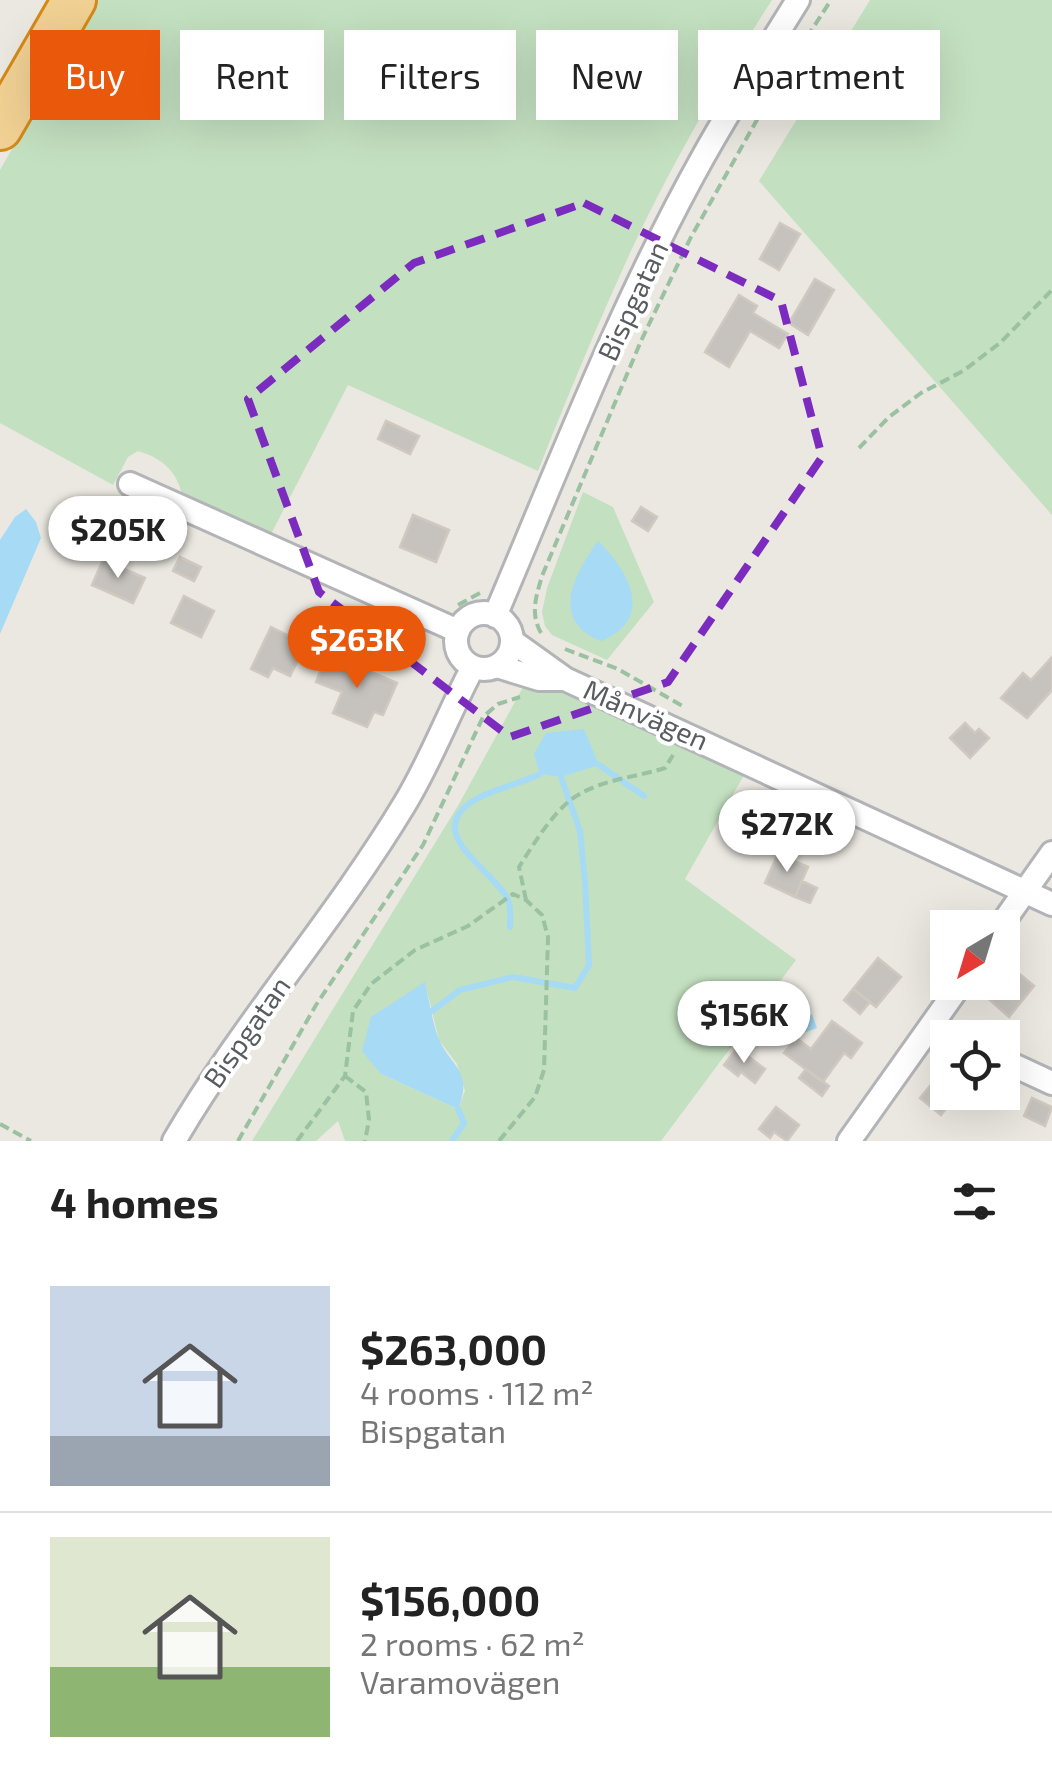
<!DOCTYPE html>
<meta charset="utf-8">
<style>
:root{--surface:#fff;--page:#f2f2f2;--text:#222;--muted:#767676;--line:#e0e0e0;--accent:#ea580c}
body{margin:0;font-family:"Exo 2",sans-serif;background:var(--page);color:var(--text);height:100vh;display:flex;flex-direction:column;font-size:38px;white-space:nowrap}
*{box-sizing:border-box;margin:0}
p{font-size:32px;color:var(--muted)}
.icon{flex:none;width:55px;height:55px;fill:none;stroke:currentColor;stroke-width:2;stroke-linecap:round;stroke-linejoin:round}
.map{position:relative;height:1141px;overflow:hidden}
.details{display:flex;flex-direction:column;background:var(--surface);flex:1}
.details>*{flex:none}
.top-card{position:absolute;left:30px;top:30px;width:992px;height:90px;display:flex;gap:20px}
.needle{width:65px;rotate:218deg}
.controls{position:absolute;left:930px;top:910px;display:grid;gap:20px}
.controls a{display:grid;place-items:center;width:90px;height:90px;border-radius:0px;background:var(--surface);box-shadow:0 10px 40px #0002;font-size:50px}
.price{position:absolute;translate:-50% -85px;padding:0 22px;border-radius:35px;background:#fff;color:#222;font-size:32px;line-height:65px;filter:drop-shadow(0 2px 5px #0008)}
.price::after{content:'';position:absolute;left:50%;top:60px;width:30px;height:22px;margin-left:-15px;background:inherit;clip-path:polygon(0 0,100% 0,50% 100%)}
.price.current{background:var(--accent);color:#fff}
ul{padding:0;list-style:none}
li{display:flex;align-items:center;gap:30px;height:250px;padding:0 50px}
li+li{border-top:2px solid var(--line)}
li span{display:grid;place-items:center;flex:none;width:280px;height:200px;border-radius:0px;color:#555}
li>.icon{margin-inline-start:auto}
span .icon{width:120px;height:120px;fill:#fffc;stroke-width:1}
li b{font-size:42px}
h2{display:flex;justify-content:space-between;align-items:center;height:120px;padding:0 50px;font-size:42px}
.tag{padding:0 35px;border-radius:0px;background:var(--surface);box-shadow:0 10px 40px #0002;font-size:35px;line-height:90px}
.tag.current{background:var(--accent);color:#fff}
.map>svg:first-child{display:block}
</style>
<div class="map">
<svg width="1052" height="1141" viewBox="0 0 1052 1141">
<rect width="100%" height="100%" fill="#ebe8e1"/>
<path fill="#c3e0c0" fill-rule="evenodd" d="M97,0H772C720,81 671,165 630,253C597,325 567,398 538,471L348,385L269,538L182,495C177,471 162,458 138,451L128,457L113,485L0,423V170Z
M870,0H1052V515L759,181Z
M583,492L613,507L654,602L607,660L552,635L545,626L542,612L547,588Z
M528,678L744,775L685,879L796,960L661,1141H345L338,1121L316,1141H252L459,804ZM425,983L439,1040L457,1064L465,1091L458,1109L381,1074Z"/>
<path fill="#a7daf5" d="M26,509L36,522L41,538L0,634V540L15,517Z
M598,541C630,572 655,619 601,641C549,620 574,575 598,541Z
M584,729L599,765L561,777L540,774L534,754L546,733Z
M425,982C429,1000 432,1020 438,1037C450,1067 474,1070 458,1109L381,1074L362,1051L371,1017Z
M812,1014L817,1028L790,1038L785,1024Z"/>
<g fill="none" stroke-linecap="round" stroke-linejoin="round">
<path stroke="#a7daf5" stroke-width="6" d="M599,765L644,796
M510,927C510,920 511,910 509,903C499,872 420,835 473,801C494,788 518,785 540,774
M432,1011L460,990L513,977L575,988L589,965L585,881L580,831L561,777
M452,1141L464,1123L458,1109"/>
</g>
<path fill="#c6c3be" stroke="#cfc9c0" stroke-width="2.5" d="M780,223L800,234L779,270L760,259Z
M815,279L834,290L808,335L789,323Z
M739,295L757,306L753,313L788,334L779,348L750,331L729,367L705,352Z
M386,421L419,436L410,454L378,439Z
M641,507L657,517L648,531L632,521Z
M413,515L449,530L436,562L400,547Z
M104,518L116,524L111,536L99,530Z
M180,557L201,567L194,581L173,571Z
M103,560L145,578L133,603L92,585Z
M184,596L214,611L201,637L171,623Z
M271,627L306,644L290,676L273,668L268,677L251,669Z
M1052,657V690L1027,718L1001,698L1023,673L1031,680Z
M340,659L397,683L383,715L374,712L367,727L333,713L342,692L316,682L324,662L336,668Z
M965,723L975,733L979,729L989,738L970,758L950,738Z
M778,854L808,867L795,897L765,883Z
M802,881L817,888L810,903L795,897Z
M878,958L901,977L876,1007L853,989Z
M1015,970L1034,986L1009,1017L990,1000Z
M853,989L870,1002L860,1014L844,1000Z
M832,1021L862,1043L851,1058L844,1053L823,1082L784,1053L796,1038L811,1049Z
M737,1048L765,1069L755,1083L741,1072L738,1076L724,1065Z
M946,1066L948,1092H959L941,1115L920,1098Z
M806,1069L829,1086L822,1096L799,1078Z
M1032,1098L1052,1107L1045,1126L1024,1116Z
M776,1107L799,1125L787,1141L774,1132L770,1138L759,1129Z"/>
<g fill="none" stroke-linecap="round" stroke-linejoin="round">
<g stroke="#b2b4b7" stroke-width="28">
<path id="street" d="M130,484L458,631
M456 641a28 28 0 1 1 56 0a28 28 0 1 1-56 0Z
M495,616C560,463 622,302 703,157C733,103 766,52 798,0
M512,641L565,679L1052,904
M497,666L539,679H565
M999,928L1052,853
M1002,1060L1052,1083
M174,1141C243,1023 334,921 404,805C431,761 449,712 473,667
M849,1141L962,982"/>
</g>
<g stroke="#d48918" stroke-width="48">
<path id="highway" d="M0,128L74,0"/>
</g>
<path stroke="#9ac1a1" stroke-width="4" stroke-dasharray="10 5" stroke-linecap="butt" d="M859,448L889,417L921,393L963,371L1000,343L1052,290
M458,605L480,593
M541,633C530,613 536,597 542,576L641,341L691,237L780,79L831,0
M565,649L618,669L686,708
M526,900L519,867C533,845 548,820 567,803C593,780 634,778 665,768L673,755
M345,1076L366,1092L369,1120L365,1141
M0,1124L31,1141
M238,1141L316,1005L423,845L483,717L498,704L520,697
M297,1141L345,1076L353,1011L371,984L415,950L468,926L513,894L526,900L542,915L548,937L544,1070L535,1097L499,1141"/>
<use href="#street" stroke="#fff" stroke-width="22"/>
<use href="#highway" stroke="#f1d093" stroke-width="42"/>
</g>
<path fill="none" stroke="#7b2cbf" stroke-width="8" stroke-dasharray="20 12" stroke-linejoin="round" d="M584,203L781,301L822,457L668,682L510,737L319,592L248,399L414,263Z"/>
<g text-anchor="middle" stroke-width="8" stroke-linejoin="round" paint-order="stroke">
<g font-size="28" fill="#5a5d60" stroke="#fff">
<text transform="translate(633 301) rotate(-65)" y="10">Bispgatan</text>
<text transform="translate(646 715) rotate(24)" y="10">Månvägen</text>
<text transform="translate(247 1032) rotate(-55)" y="10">Bispgatan</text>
</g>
</g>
</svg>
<div class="controls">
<a><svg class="needle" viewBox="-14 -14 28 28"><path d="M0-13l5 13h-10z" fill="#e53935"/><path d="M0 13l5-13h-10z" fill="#767676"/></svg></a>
<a><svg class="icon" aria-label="locate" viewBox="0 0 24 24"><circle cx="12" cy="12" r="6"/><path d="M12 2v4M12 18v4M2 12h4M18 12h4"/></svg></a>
</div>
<b class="price" style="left:118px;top:581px">$205K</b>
<b class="price current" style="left:357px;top:691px">$263K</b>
<b class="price" style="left:787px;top:875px">$272K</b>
<b class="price" style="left:744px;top:1066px">$156K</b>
<div class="top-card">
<a class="tag current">Buy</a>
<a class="tag">Rent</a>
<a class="tag">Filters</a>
<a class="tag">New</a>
<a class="tag">Apartment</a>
</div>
</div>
<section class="details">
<h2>4 homes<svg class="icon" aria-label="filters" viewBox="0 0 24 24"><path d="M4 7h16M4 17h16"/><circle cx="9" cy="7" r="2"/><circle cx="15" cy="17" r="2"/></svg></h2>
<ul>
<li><span style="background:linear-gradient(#c9d6e8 75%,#9aa5b1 0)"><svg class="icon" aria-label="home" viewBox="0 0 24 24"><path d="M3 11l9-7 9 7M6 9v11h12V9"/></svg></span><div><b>$263,000</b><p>4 rooms · 112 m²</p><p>Bispgatan</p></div></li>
<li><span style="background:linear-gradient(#dfe7d0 65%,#8fb573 0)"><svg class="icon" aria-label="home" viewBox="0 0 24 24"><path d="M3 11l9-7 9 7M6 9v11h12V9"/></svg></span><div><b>$156,000</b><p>2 rooms · 62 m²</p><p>Varamovägen</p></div></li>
</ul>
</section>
